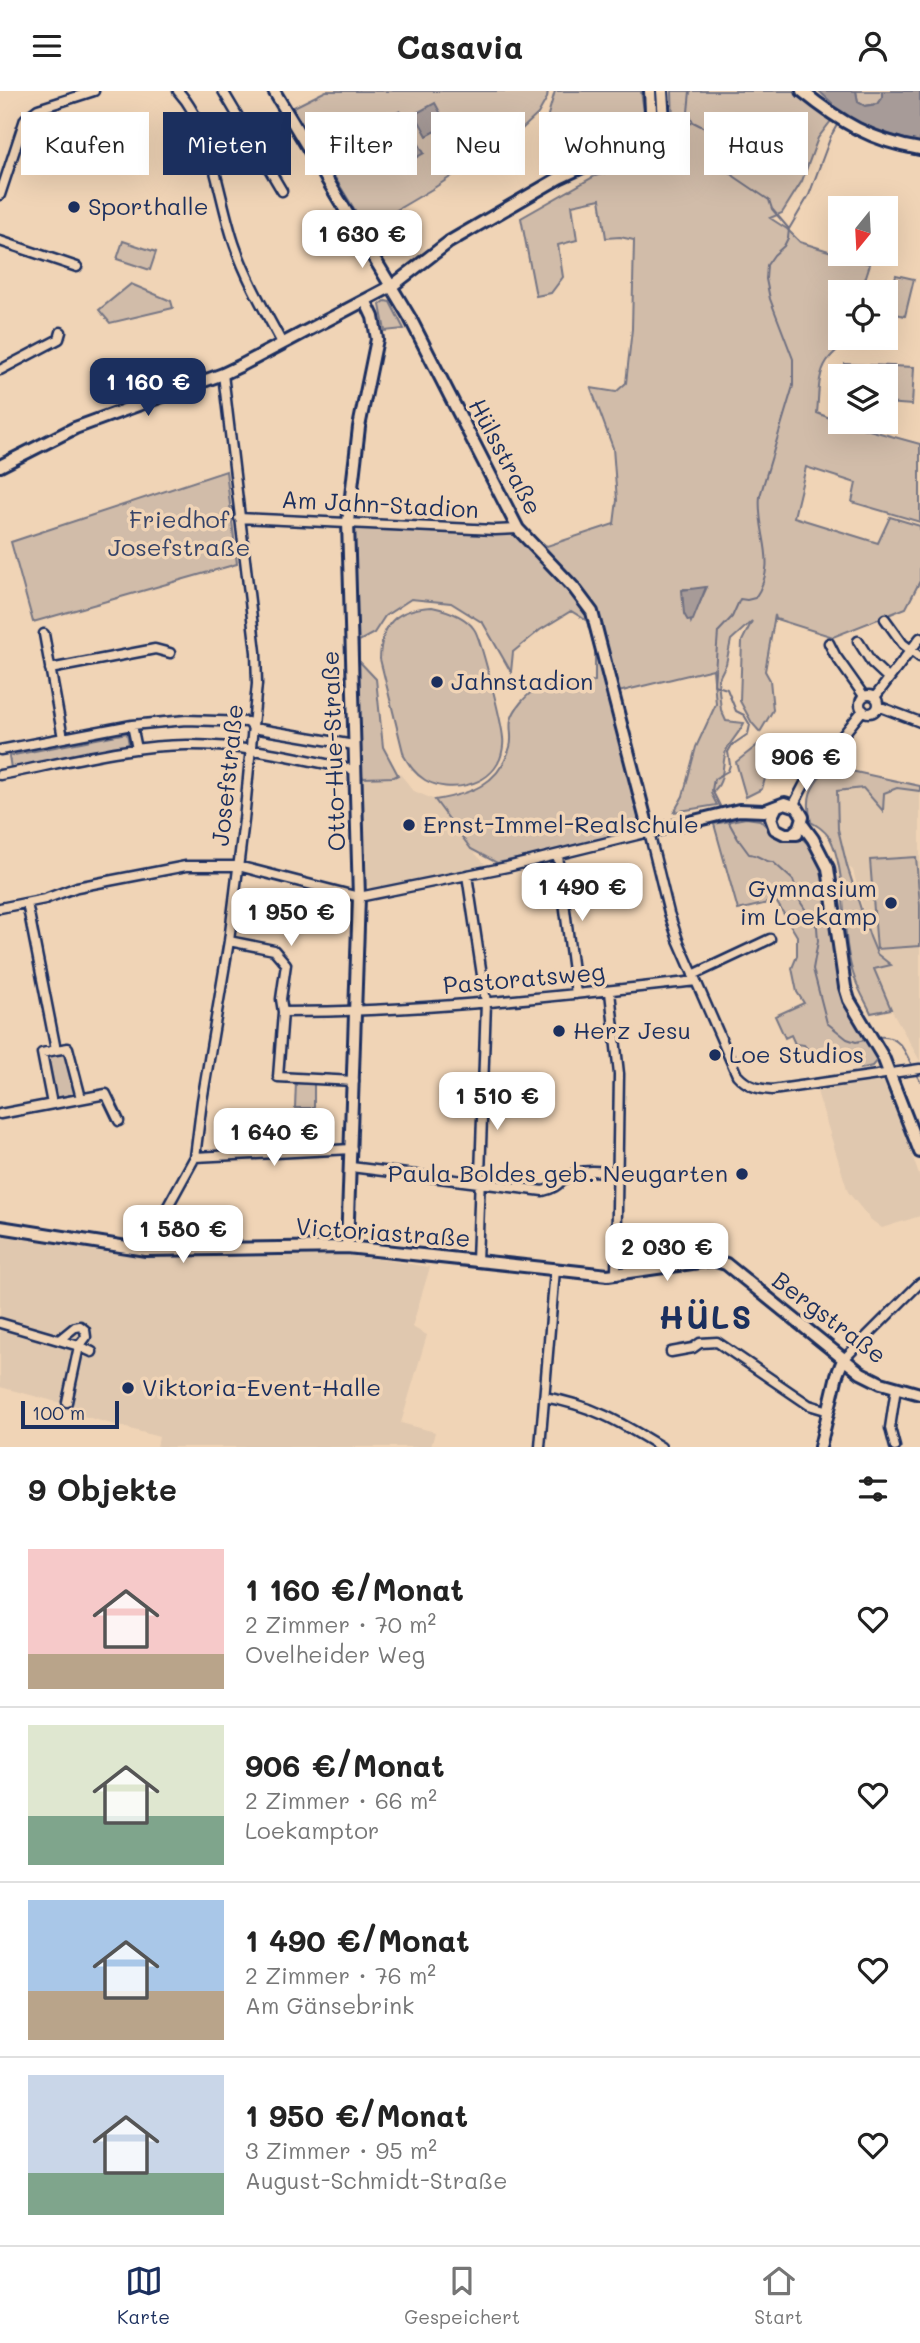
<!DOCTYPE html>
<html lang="de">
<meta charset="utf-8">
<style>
:root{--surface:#fff;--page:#f2f2f2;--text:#222;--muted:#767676;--line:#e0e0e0;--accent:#1b2f5e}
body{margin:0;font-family:Mali,sans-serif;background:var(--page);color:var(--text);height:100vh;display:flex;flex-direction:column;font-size:26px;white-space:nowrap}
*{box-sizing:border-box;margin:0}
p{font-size:23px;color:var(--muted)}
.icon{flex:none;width:38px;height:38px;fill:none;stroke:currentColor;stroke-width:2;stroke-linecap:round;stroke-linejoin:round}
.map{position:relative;height:1356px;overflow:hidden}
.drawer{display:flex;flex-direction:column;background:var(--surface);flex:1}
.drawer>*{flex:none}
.banner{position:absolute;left:21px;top:21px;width:878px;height:63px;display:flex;gap:14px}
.needle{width:46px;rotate:198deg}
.controls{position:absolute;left:828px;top:105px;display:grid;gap:14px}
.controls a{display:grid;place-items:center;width:70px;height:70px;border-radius:0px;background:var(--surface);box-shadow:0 7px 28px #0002;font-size:35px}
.scale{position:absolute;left:21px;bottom:18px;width:98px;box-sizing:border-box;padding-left:7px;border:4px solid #1b2f5e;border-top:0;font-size:19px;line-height:24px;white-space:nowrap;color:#1b2f5e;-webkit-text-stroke:5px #f0d4b6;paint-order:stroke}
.price{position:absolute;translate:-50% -60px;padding:0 16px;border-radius:14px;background:#fff;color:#222;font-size:23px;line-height:46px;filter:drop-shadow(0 2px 4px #0008)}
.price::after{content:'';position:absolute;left:50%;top:42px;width:21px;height:16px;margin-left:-10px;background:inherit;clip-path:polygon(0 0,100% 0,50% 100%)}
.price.selected{background:var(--accent);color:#fff}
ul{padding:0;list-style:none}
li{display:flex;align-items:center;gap:21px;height:175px;padding:0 28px}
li+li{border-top:2px solid var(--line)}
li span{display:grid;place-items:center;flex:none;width:196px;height:140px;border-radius:0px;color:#555}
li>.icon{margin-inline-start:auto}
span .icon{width:84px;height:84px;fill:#fffc;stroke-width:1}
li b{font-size:30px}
h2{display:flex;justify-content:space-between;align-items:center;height:84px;padding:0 28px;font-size:30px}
.chip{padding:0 24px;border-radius:0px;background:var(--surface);box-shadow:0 7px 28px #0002;font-size:24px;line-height:63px}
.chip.selected{background:var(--accent);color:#fff}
header{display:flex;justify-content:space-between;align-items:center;height:91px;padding:0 28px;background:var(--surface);font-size:32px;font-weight:800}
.tab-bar{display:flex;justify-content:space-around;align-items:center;height:98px;border-top:2px solid var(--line);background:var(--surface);font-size:19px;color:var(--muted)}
.tab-bar a{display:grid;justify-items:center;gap:4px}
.tab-bar .selected{color:var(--accent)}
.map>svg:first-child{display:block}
</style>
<header><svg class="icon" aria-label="menu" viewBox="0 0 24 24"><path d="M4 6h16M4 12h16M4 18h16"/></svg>Casavia<svg class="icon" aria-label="person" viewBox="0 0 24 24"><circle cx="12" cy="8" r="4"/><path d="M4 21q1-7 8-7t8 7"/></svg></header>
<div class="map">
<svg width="920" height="1356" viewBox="0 0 920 1356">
<rect width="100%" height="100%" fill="#f0d4b6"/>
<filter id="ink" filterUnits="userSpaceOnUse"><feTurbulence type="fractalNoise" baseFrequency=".0143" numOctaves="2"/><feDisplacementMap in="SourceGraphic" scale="14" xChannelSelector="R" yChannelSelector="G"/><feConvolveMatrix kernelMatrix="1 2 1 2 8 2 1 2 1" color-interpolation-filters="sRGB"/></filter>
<g filter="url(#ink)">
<path fill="#e0c8af" d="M400,683L414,700L435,709L471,758L487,775L372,798L367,794L363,687L394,686Z
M863,697L882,720L883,702L897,697L920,700V970L891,918L874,877L890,873L877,863L870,846L853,779L847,775L838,738L837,700Z
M882,989L888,995L920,1087V1125L882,1137L870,1128L848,1101L816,997Z
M0,1144L145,1165L333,1161L430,1176L412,1236L427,1244L401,1332L435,1341L431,1356H157L159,1346L83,1325L84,1318L0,1296Z"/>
<path fill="#d1bca9" stroke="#767684" stroke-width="2" fill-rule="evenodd" d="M326,0H548L547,7L538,23L522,38L434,97L366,137L292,17Z
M555,0H641L647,39L643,43L594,55L565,68L546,31Z
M672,0H802L837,22L818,47L802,90L782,122L770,127L787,138L800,151L870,173L861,201H840V247H846C842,257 833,261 827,270C817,285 819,305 817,322L840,331L920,353V431L852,411L856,392L806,376L794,426L878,452L890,426L920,435V490L906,517L833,546L776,528L775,524L765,580L770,589L773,619L760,641L752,632L740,610L742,550L752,530L731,549L726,573L718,589L721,619L726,630L744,632C740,641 728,654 726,660C721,675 726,692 711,702L717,714L674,721L683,705L696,656L716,613L713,578L610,603L641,737L556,760L497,772L471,758L435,709C470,703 499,694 510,656C513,647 509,637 511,629C514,618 526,604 535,599C545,595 582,592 595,590V558L587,530L571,520L540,539L513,561L511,581L483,532L451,512L411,508L385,525L374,542L359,550V570L376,588L383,656L398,684L394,686L363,687L357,666L354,435L431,441L517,440L547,455L614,433L617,409L613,357L591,297L616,301L626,292L632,238L634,149L620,146L606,147L600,108L572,114L577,149L558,154L563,186L551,202L536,205L521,127L595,85L621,78L623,74L674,65ZM684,498H706L691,531Z
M856,0H882V6L877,13L865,15L858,11Z
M123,150L156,161L150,179L117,168Z
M896,184L914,188L905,225L887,221Z
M131,193L171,210L173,217L110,232L99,219Z
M385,210L390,211L404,238L385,240L380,214Z
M845,273L914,276L912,314L886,312V285H845Z
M226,380L237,473L33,531L11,451Z
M432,516C446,519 465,525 474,538C481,547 502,633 503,647C504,653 502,663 500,668C489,695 449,703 425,689C415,683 410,675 404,665L380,568C381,532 396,518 432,516Z
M127,642L129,654L11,677L9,665Z
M764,649L767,681L762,698L746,706L736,671Z
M828,675L920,695V700L897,697L884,702L883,720L863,697L837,700L838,738L847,775L870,846L877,863L891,874L874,878L891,918L871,922C866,911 859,900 855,888C840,848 848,794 833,754C830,744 820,736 811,731C805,703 811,697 828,675Z
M746,727L760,729L778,747L803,748C815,760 820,772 825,787L846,912L878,968L872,975L860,978L858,966L834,958L810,961L804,954L795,953L791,944L785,947L775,925L804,912L797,901L792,877L797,865V845L776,810L738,819L714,733Z
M916,766L920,814V855L877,858L870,769Z
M67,961L77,1003L55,1007L45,965Z
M296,991L314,992V1017H295Z"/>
<path fill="#a79b98" stroke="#6f7081" stroke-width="2" d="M819,0H856L858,11L865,15L877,13L882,6V0H920V52C889,44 859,34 832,17V12Z
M435,12L447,34L427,45L415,23Z
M400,20L424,62L406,72L401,71L393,76L391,74L398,70L400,61L382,30Z
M706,496L693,529L688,530L684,523L682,499Z"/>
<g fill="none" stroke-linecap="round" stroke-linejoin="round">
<path stroke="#6f7081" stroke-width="2" d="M690,0L688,21L693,31L705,37L726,59L722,73L735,86L769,109L772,118L789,138
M683,29L690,33L693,31
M832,43L837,34
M721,717L712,699L714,688L728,680L730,674L728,661L732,654L748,643L750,634L744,624L736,620L727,598L714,594L718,541L732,526L740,508L747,509L755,507C780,470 756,444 760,405L793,295V268L770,208L766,188L767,174L774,164L784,155L788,147L789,138L809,104L831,45
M727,728L738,748L749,763C758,763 766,772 773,771L793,789L801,812L817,836L818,850L813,878L827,932L847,948L856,951L869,948
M878,946C898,943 905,959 912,975
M916,983L920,990"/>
<g stroke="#1b2f5e" stroke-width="13">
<path id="street" d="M178,0C213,38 218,107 235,155C247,189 265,220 282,252
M223,0L282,100
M0,104L25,28L38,18L94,0
M0,150L77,176
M0,279L59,248L61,241
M239,427L495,439L518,438
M885,528L903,553L920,566
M44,543L63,647
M858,550L872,572L888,587
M829,552L835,564L864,605
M50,578L155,558L170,562
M860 613a9 9 0 1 1 18 0a9 9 0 1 1-18 0Z
M875,606L920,547
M878,615L920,631
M132,634L137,658
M0,659L132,634L186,629L248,631L253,637L354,654
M0,684C59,673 132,653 191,654C247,654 301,668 355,679
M794,713L805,692L863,619
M558,765L576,903
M467,784L486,911L477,1171
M27,812L56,959L42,962L52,1013
M0,817L45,808L77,796L186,775H238L359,806L507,776L649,741L669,822L678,849L737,984C747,995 757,998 772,999L920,978
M229,850L274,859L286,873L281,908L283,921
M693,884L770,848
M610,901L619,983L616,1184
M56,959L68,957L81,1007
M354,990L278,986L283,921C421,921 559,905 696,890
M0,1023L106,1003L119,1030
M195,1066L352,1058
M351,1076L543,1100C561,1096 559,1088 572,1083C585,1078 604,1081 618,1081
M146,1159L151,1146L195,1066L202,1010L229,850L244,729L257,593L256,561L223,283
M0,1232L79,1255L86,1246L85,1239L80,1235L75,1236L59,1249
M671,1261L693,1257L700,1252L717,1251L809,1314L829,1320
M843,1269L920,1192
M544,1306C592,1314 620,1331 661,1356
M67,1311L79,1255L92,1261
M540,1356L555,1179
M895,1356L890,1337L896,1297"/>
</g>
<g stroke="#1b2f5e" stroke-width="16">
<path id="secondary" d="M274,0L410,227L518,438L574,497L592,521L649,741L739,719L764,720L785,712L797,716L803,726L800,736L793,742
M802,0C840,31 872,50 920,58
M623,64L653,61L663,54L665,44L662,0
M0,375L75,337L223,283L242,274L392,195L449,151L559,87L600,68L645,52L652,46V40L650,0
M777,715L771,727L775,738L785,743H797
M802,733L813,748L828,777L845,896L849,909L883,966L920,1061
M0,1136L146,1159L347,1156L608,1184L713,1169L726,1173L861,1282L881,1292L920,1303
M347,1156L359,806L348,431L359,336L377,248L373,226L365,209
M820,1356L837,1284L843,1269"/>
</g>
<use href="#street" stroke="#f0d4b6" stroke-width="8"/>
<use href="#secondary" stroke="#f0d4b6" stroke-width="10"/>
</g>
</g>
<g fill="#1b2f5e" stroke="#f0d4b6" stroke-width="2.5">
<circle cx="74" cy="116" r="7"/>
<circle cx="437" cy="591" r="7"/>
<circle cx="409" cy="734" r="7"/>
<circle cx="891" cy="812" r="7"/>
<circle cx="559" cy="940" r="7"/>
<circle cx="715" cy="964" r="7"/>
<circle cx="742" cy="1083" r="7"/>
<circle cx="128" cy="1297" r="7"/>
</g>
<g text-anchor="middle" stroke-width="7" stroke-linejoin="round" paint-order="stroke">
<g font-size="24" fill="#1b2f5e" stroke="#f0d4b6" text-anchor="start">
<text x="88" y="124">Sporthalle</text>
<text x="451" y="599">Jahnstadion</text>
<text x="423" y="742">Ernst-Immel-Realschule</text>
<text x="877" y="806" text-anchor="end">Gymnasium<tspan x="877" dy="28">im Loekamp</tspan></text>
<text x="573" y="948">Herz Jesu</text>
<text x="729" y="972">Loe Studios</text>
<text x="728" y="1091" text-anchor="end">Paula Boldes geb. Neugarten</text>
<text x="142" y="1305">Viktoria-Event-Halle</text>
</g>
<g font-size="24" fill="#1b2f5e" stroke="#f0d4b6">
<text transform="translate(505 366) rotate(62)" y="8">Hülsstraße</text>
<text transform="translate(380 414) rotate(3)" y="8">Am Jahn-Stadion</text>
<text transform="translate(334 660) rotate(-92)" y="8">Otto-Hue-Straße</text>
<text transform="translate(228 684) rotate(-84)" y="8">Josefstraße</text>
<text transform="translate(524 888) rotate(-5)" y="8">Pastoratsweg</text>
<text transform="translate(383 1142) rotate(4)" y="8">Victoriastraße</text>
<text transform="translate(829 1227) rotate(37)" y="8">Bergstraße</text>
</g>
<g font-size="24" fill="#364469" stroke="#f0d4b6">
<text x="179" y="437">Friedhof<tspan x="179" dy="28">Josefstraße</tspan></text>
</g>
<g font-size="32" font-weight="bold" letter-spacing="2" fill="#1b2f5e" stroke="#f0d4b6">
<text x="706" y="1238">HÜLS</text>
</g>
</g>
</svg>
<div class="controls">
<a><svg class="needle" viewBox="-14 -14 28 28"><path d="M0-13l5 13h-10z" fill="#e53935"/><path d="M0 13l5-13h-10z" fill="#767676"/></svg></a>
<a><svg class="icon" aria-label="locate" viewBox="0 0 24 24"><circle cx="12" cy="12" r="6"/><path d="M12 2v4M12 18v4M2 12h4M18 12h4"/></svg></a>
<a><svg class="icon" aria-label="layers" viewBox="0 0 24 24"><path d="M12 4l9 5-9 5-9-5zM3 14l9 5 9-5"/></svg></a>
</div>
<div class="scale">100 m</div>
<b class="price" style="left:362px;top:179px">1 630 €</b>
<b class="price selected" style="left:148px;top:327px">1 160 €</b>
<b class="price" style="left:806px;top:702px">906 €</b>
<b class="price" style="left:582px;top:832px">1 490 €</b>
<b class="price" style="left:291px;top:857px">1 950 €</b>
<b class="price" style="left:497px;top:1041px">1 510 €</b>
<b class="price" style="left:274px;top:1077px">1 640 €</b>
<b class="price" style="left:183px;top:1174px">1 580 €</b>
<b class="price" style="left:667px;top:1192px">2 030 €</b>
<div class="banner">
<a class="chip">Kaufen</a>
<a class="chip selected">Mieten</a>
<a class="chip">Filter</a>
<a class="chip">Neu</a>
<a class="chip">Wohnung</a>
<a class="chip">Haus</a>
</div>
</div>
<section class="drawer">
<h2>9 Objekte<svg class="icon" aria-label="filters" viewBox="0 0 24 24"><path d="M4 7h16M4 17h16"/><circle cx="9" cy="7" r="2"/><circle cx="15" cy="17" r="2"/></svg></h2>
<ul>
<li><span style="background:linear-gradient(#f6c9c9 75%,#b9a48a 0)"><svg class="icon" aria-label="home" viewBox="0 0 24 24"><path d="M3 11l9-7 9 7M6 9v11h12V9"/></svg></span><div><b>1 160 €/Monat</b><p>2 Zimmer · 70 m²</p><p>Ovelheider Weg</p></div><svg class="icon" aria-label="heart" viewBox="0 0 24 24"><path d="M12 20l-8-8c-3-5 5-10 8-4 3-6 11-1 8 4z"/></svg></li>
<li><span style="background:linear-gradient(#dfe7d0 65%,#7fa58c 0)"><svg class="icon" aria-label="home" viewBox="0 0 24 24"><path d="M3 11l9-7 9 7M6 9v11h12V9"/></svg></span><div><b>906 €/Monat</b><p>2 Zimmer · 66 m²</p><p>Loekamptor</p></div><svg class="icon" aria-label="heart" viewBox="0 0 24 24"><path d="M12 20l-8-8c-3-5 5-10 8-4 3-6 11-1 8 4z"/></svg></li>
<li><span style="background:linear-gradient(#a9c7e8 65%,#b9a48a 0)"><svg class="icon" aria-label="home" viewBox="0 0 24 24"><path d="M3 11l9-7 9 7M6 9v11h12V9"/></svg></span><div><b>1 490 €/Monat</b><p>2 Zimmer · 76 m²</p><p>Am Gänsebrink</p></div><svg class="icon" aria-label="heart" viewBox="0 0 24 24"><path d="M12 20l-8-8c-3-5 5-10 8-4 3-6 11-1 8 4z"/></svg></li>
<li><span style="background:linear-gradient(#c9d6e8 70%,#7fa58c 0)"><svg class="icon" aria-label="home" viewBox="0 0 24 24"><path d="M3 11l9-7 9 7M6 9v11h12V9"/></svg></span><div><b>1 950 €/Monat</b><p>3 Zimmer · 95 m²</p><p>August-Schmidt-Straße</p></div><svg class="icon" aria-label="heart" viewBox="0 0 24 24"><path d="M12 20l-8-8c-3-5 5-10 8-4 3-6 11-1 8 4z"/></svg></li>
</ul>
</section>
<nav class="tab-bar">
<a class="selected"><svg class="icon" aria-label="map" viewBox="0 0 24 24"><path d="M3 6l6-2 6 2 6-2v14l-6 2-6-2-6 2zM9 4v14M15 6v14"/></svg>Karte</a>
<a><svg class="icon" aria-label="saved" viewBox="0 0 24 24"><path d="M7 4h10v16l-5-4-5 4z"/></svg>Gespeichert</a>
<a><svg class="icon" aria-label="home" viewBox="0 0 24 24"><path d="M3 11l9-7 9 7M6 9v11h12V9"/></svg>Start</a>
</nav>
